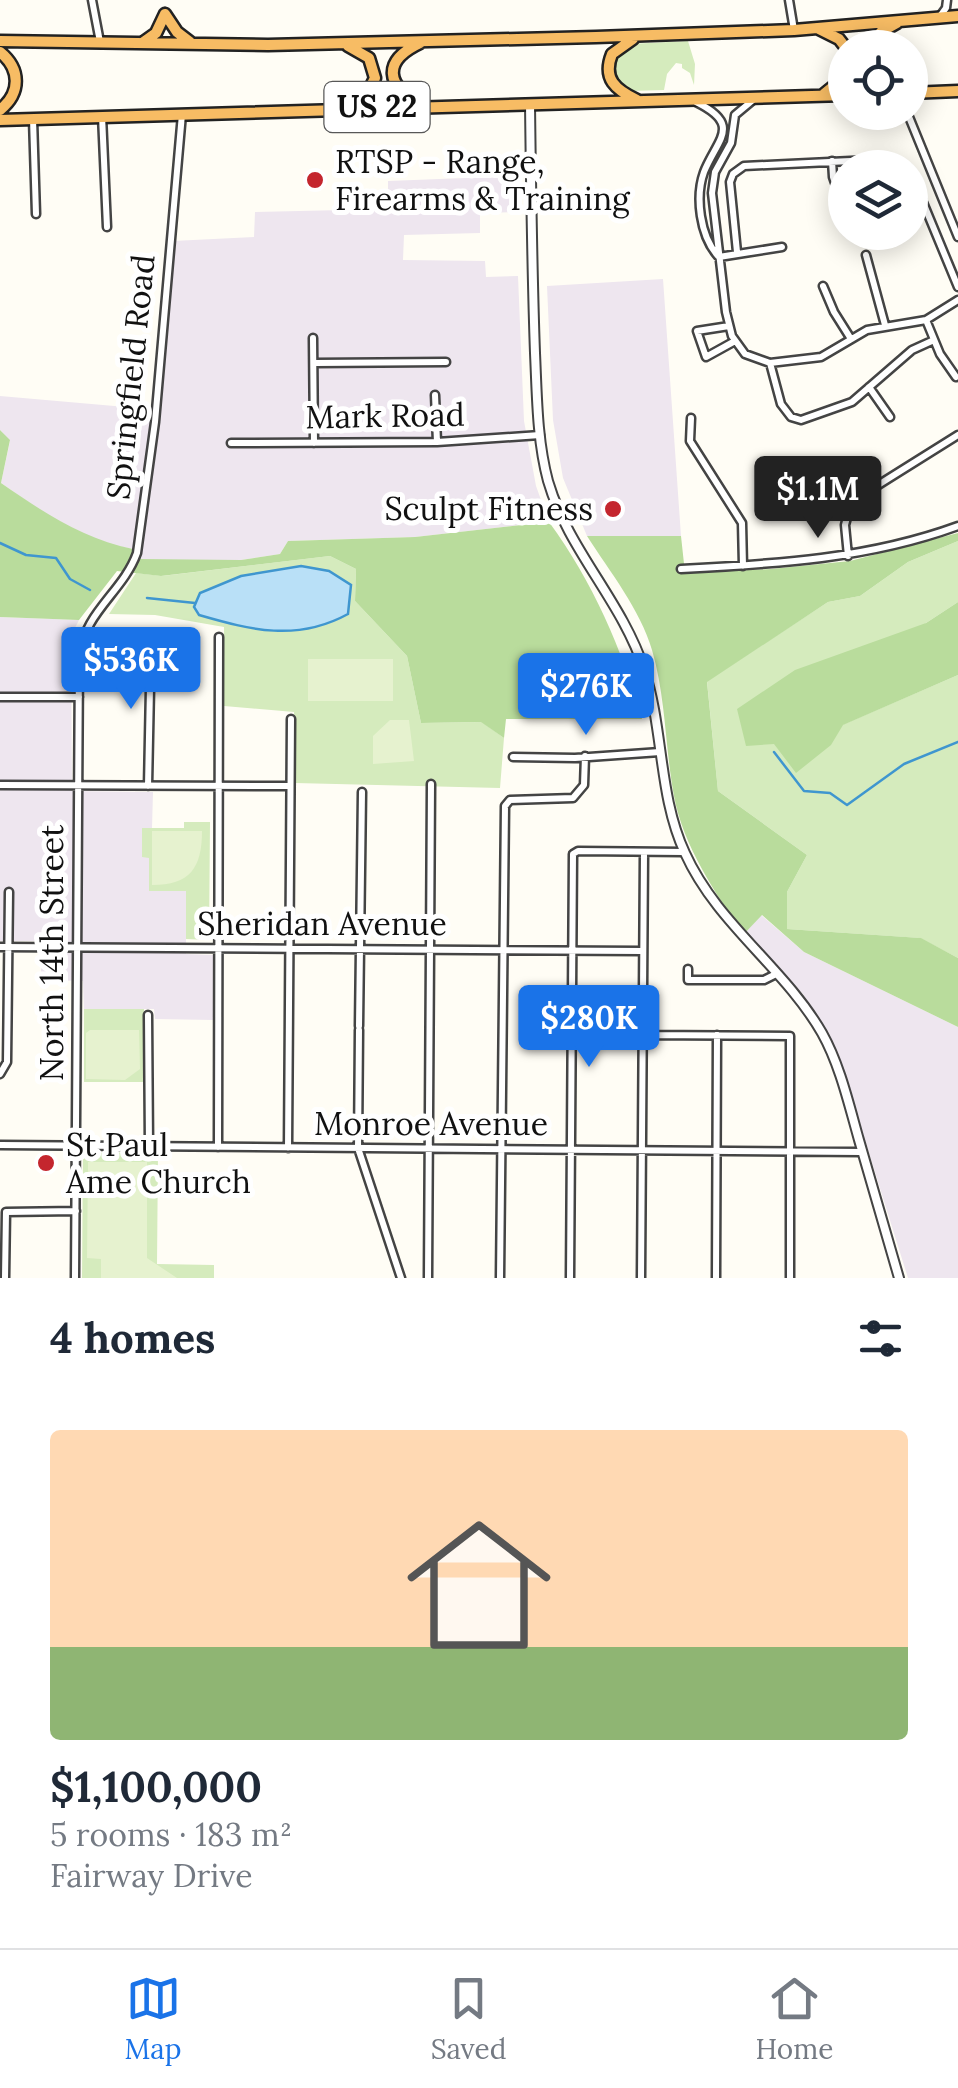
<!DOCTYPE html>
<meta charset="utf-8">
<style>
:root{--surface:#fff;--page:#f2f2f3;--text:#1f2937;--muted:#747a83;--line:#e0e1e3;--accent:#1a73e8}
body{margin:0;font-family:Lora,serif;background:var(--page);color:var(--text);height:100vh;display:flex;flex-direction:column;font-size:38px;white-space:nowrap}
*{box-sizing:border-box;margin:0}
p{font-size:32px;color:var(--muted)}
.icon{flex:none;width:55px;height:55px;fill:none;stroke:currentColor;stroke-width:2;stroke-linecap:round;stroke-linejoin:round}
.map{position:relative;height:1278px;overflow:hidden}
.side{display:flex;flex-direction:column;background:var(--surface);flex:1}
.side>*{flex:none}
.tools{position:absolute;left:828px;top:30px;display:grid;gap:20px}
.tools a{display:grid;place-items:center;width:100px;height:100px;border-radius:50%;background:var(--surface);box-shadow:0 5px 25px #0003;font-size:50px}
.price{position:absolute;translate:-50% -85px;padding:0 22px;border-radius:10px;background:var(--accent);color:#fff;font-size:32px;line-height:65px;filter:drop-shadow(0 2px 5px #0008)}
.price::after{content:'';position:absolute;left:50%;top:60px;width:30px;height:22px;margin-left:-15px;background:inherit;clip-path:polygon(0 0,100% 0,50% 100%)}
.price.active{background:#222;color:#fff}
ul{padding:0;list-style:none}
li{display:grid;align-content:center;gap:20px;height:530px;padding:0 50px}
li span{display:grid;place-items:center;height:310px;border-radius:10px;color:#555}
li>.icon{margin-inline-start:auto}
span .icon{width:180px;height:180px;fill:#fffc;stroke-width:1}
li b{font-size:42px}
h2{display:flex;justify-content:space-between;align-items:center;height:120px;padding:0 50px;font-size:42px}
.tab-bar{display:flex;justify-content:space-around;align-items:center;height:140px;border-top:2px solid var(--line);background:var(--surface);font-size:28px;color:var(--muted)}
.tab-bar a{display:grid;justify-items:center;gap:5px}
.tab-bar .active{color:var(--accent)}
.map>svg:first-child{display:block}
</style>
<div class="map">
<svg width="958" height="1278" viewBox="0 0 958 1278">
<rect width="100%" height="100%" fill="#fffdf5"/>
<path fill="#eee6ef" d="M518,176V212L480,213V233L404,235L403,260L485,261L486,277L518,276L524,421L536,486L549,522L415,537L288,541L280,554L241,560H140L133,549L102,543L47,515L1,483L10,441L0,430V396L160,410L173,241L254,237L255,212L388,209V181Z
M663,279L681,536H587L563,478L553,420L547,286Z
M0,617L79,620L71,636L72,791L153,792L152,828H143V857H149V890L186,891V954L214,955V1020L155,1019L154,1009H84L83,981L41,980V941H0Z
M761,915L804,952L958,1027V1278H908L838,1054L803,994L743,935Z"/>
<path fill="#d5ebbd" d="M688,41L695,64L694,85L690,73L682,68V64L676,63L667,74L664,90L631,91L613,76V60L629,44Z
M958,541V602L926,623L774,744L830,745L842,725L958,675V958L920,938L787,929V892L807,855L718,791L707,681L828,602L860,596L908,562Z
M330,556L356,569L355,601L407,656L421,723L482,722L504,738L500,788L295,783L294,712L224,706V627L155,615L109,614L136,573L162,576Z
M184,822H210L209,940L186,939V891H149V858L142,857V828H184Z
M84,1009H144L143,1082H84Z
M158,1152L157,1264L214,1265V1278H82L83,1153Z"/>
<path fill="#b9dc9c" d="M0,430L10,440L1,483C43,512 83,539 133,549L141,559L241,560L280,554L288,541L415,537L549,522C593,582 622,649 642,719H506L504,738L481,722L421,723L407,656L355,601L356,569L330,556L161,576L117,571L79,620L0,617Z
M958,533V541L908,562L860,596L828,602L707,682L718,791L807,855L787,892V929L921,938L958,958V1027L804,952L762,915L743,935C716,893 683,846 674,796C665,748 666,698 652,650C640,609 610,572 587,536H681L685,573L771,569L850,561Z
M958,602V675L843,725L831,745L796,773L774,744L746,746L737,709L795,670L926,623Z"/>
<path fill="#e6f2cf" d="M308,659H393V701H308Z
M390,720H409L414,761L373,764V736Z
M152,831H202C202,868 190,885 152,885Z
M90,1030H139L140,1069L125,1080L86,1079V1033Z
M88,1162H147V1258L177,1278H101V1259L87,1258Z"/>
<path fill="#b9e0f7" stroke="#3f96cf" stroke-width="2.5" d="M301,566L329,571L351,585L348,614C297,642 251,630 199,615L194,607L200,593L241,576Z"/>
<g fill="none" stroke-linecap="round" stroke-linejoin="round">
<path stroke="#3f96cf" stroke-width="2.5" d="M0,543L26,555L56,558L70,579L90,590
M147,598L195,603
M774,752L804,791L830,793L847,805L904,764L958,742"/>
<g stroke="#444" stroke-width="11">
<path id="minor" d="M92,0L100,42
M789,0L794,30
M940,16L946,8L947,0
M753,100L735,115L731,143L715,172L712,193L726,312L732,336L745,354L770,363L821,357L867,330L926,320L958,300
M696,102C743,125 717,139 704,172C695,197 700,236 718,256
M907,112L958,237
M102,116L107,227
M33,119L36,214
M832,161L833,177L845,212
M910,171L958,287
M737,252L730,182L733,174L744,166L892,159L908,168
M866,255L885,325
M719,257L782,247
M823,286L834,312L851,339
M926,320L940,354L956,377
M729,326L697,331L706,357L735,341
M313,338L314,443
M315,363L446,362
M770,363L781,404L791,417L801,420L852,402L912,350L934,340
M869,387L890,417
M435,395L437,442
M691,418L690,441L742,523L743,566
M231,443L437,442L540,435
M848,556L845,525L851,502L958,435
M681,569C776,564 868,559 958,526
M0,697H79
M513,757L575,758L660,752
M0,785L290,786
M148,786L151,639
M0,947L643,951
M688,969V980H764L776,974
M148,1015L149,1146
M359,1026L362,792
M359,1030L358,1148L401,1278
M643,1035L790,1036V1278
M0,1074L7,1062L9,892
M0,1145L862,1152
M218,1147L219,637
M288,1148L291,719
M5,1278L6,1212L76,1211
M75,1278L79,657C84,612 123,592 137,553L155,422L182,114
M428,1278L431,784
M500,1278L505,806L510,800L573,798L584,785L585,756
M570,1278L573,854L578,851L684,852
M641,1278L644,853
M716,1278L717,1035"/>
</g>
<g stroke="#444" stroke-width="12">
<path id="tertiary" d="M530,104C531,187 532,270 535,353C537,396 537,440 548,481C568,550 622,601 644,669C664,729 658,795 685,853C717,924 784,967 822,1033C840,1065 849,1105 859,1140C872,1186 886,1232 899,1278"/>
</g>
<g stroke="#222" stroke-width="15">
<path id="trunk" d="M165,14L177,32L190,42
M819,29L839,39L846,48
M633,39L612,54C602,79 616,90 637,100
M0,41L268,45L596,37L794,30L958,16
M142,43L156,33L165,14
M420,43C382,61 385,87 422,103
M869,48L881,32L897,23
M0,52C21,69 21,93 0,110
M910,93L958,91
M824,94L845,77
M346,107L368,92L375,78L369,58L348,46
M0,120L845,95"/>
</g>
<use href="#minor" stroke="#fff" stroke-width="6"/>
<use href="#tertiary" stroke="#fff" stroke-width="8"/>
<use href="#trunk" stroke="#f7bc64" stroke-width="10"/>
</g>
<g fill="#c4262e" stroke="#fff" stroke-width="4">
<circle cx="315" cy="180" r="10"/>
<circle cx="613" cy="509" r="10"/>
<circle cx="46" cy="1163" r="10"/>
</g>
<g text-anchor="middle" stroke-width="10" stroke-linejoin="round" paint-order="stroke">
<rect fill="#fff" stroke="#585858" stroke-width="2.5" x="324.5" y="82" width="105" height="50" rx="8"/>
<g font-size="30" font-weight="bold" fill="#111">
<text x="377" y="117">US 22</text>
</g>
<g font-size="32" fill="#111" stroke="#fff" text-anchor="start">
<text x="335" y="173">RTSP - Range,<tspan x="335" dy="37">Firearms &amp; Training</tspan></text>
<text x="593" y="520" text-anchor="end">Sculpt Fitness</text>
<text x="66" y="1156">St Paul<tspan x="66" dy="37">Ame Church</tspan></text>
</g>
<g font-size="32" fill="#111" stroke="#fff">
<text transform="translate(131 377) rotate(-84)" y="11">Springfield Road</text>
<text transform="translate(385 416) rotate(-1)" y="11">Mark Road</text>
<text x="322" y="935">Sheridan Avenue</text>
<text transform="translate(52 953) rotate(-90)" y="11">North 14th Street</text>
<text x="431" y="1135">Monroe Avenue</text>
</g>
</g>
</svg>
<div class="tools">
<a><svg class="icon" aria-label="locate" viewBox="0 0 24 24"><circle cx="12" cy="12" r="6"/><path d="M12 2v4M12 18v4M2 12h4M18 12h4"/></svg></a>
<a><svg class="icon" aria-label="layers" viewBox="0 0 24 24"><path d="M12 4l9 5-9 5-9-5zM3 14l9 5 9-5"/></svg></a>
</div>
<b class="price active" style="left:818px;top:541px">$1.1M</b>
<b class="price" style="left:131px;top:712px">$536K</b>
<b class="price" style="left:586px;top:738px">$276K</b>
<b class="price" style="left:589px;top:1070px">$280K</b>
</div>
<section class="side">
<h2>4 homes<svg class="icon" aria-label="filters" viewBox="0 0 24 24"><path d="M4 7h16M4 17h16"/><circle cx="9" cy="7" r="2"/><circle cx="15" cy="17" r="2"/></svg></h2>
<ul>
<li><span style="background:linear-gradient(#ffd9b3 70%,#8fb573 0)"><svg class="icon" aria-label="home" viewBox="0 0 24 24"><path d="M3 11l9-7 9 7M6 9v11h12V9"/></svg></span><div><b>$1,100,000</b><p>5 rooms · 183 m²</p><p>Fairway Drive</p></div></li>
</ul>
</section>
<nav class="tab-bar">
<a class="active"><svg class="icon" aria-label="map" viewBox="0 0 24 24"><path d="M3 6l6-2 6 2 6-2v14l-6 2-6-2-6 2zM9 4v14M15 6v14"/></svg>Map</a>
<a><svg class="icon" aria-label="saved" viewBox="0 0 24 24"><path d="M7 4h10v16l-5-4-5 4z"/></svg>Saved</a>
<a><svg class="icon" aria-label="home" viewBox="0 0 24 24"><path d="M3 11l9-7 9 7M6 9v11h12V9"/></svg>Home</a>
</nav>
